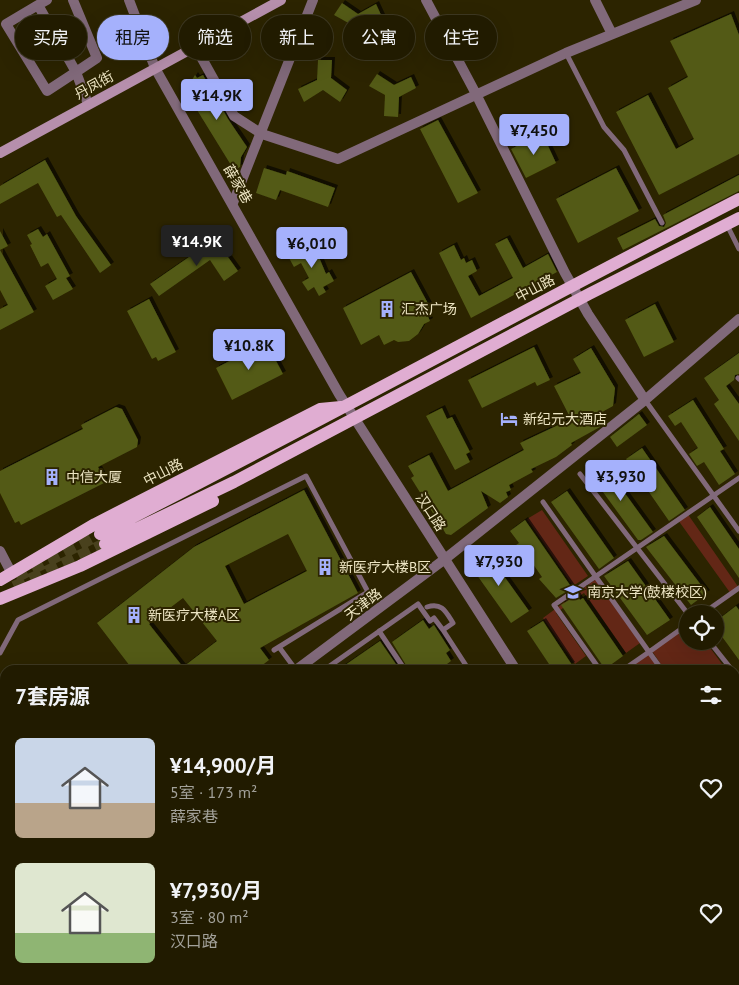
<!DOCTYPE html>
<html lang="zh">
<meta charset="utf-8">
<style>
:root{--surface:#211b00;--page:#2d280f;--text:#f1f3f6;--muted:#a2a199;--line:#3e3922;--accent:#a5b1fc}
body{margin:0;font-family:"PT Sans","Noto Sans SC",sans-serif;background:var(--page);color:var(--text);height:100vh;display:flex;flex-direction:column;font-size:19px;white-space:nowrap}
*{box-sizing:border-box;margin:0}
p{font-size:16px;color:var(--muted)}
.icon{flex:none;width:28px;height:28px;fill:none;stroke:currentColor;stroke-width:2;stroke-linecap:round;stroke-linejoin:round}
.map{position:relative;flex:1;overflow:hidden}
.sheet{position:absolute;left:0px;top:665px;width:740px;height:320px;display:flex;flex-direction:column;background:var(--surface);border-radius:15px 15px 0 0;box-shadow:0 5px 20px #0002,0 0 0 1px var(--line)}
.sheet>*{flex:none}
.guide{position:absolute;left:15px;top:15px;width:710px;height:45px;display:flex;gap:10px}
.tools{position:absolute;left:679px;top:605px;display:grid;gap:10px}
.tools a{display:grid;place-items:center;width:45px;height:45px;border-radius:50%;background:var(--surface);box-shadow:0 5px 20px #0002,0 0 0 1px var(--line);font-size:25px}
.price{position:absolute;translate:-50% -42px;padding:0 11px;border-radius:5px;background:var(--accent);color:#111;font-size:16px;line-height:32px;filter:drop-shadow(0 1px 2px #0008)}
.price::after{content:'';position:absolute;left:50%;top:30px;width:15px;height:11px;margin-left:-8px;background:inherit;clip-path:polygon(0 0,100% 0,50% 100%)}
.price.active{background:#222;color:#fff}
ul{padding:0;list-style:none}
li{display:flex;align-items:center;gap:15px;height:125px;padding:0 15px}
li span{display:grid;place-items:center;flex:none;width:140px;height:100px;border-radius:8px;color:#555}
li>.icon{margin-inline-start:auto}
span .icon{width:60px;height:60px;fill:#fffc;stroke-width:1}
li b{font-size:21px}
h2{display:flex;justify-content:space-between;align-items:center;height:60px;padding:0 15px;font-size:21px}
.chip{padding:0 18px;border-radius:22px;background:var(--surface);box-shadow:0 5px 20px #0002,0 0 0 1px var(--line);font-size:18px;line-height:45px}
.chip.active{background:var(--accent);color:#111}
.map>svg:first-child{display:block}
</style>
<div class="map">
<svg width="739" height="985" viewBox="0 0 739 985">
<defs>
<filter id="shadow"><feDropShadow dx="3" dy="-3" stdDeviation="0" flood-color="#0009"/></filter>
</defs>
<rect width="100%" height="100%" fill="#2c2400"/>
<path fill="#632716" d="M542,510L588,576L573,586L527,519Z
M687,513L739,588L731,594L678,520Z
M596,579L640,643L626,653L584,593L556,613L586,656L575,664L543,618Z
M687,626L688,641H705L722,664L714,670H665L652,651Z
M648,654L660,670H625Z
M242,980H285L288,985H235Z
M316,980H331L335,985H308Z
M385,980H455L458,985H388Z"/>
<path fill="#525a16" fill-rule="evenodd" filter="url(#shadow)" d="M342,3L358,14L376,4L382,17L366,26L365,46H350L352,25L334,15Z
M731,14L739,35V154L659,195L616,112L648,95L676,149L694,139L668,88L688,77L670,41Z
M318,60H332L331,78L347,90L340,102L323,90L304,102L298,89L317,80Z
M377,74L394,85L411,77L416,88L399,97L398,117L384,116L385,95L369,86Z
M195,75L197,78L203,75L228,119L247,147L241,157L240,167L234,170L189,97L190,83Z
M438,120L478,193L458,203L420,129Z
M542,133L556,163L526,178L511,149Z
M45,160L76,216L111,265L100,273L61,215L57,217L38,183L0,204V186Z
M264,168L286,175L287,171L335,188L328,207L280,190L276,200L256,193Z
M616,168L639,211L578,243L556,199Z
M739,175V191L623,250L617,238L655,219L659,226L664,227L666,223L663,215Z
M38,229L43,237L47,234L70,276L66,278L73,289L53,300L45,286L57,279L48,263L41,267L30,245L32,244L27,235Z
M0,231L8,246L0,250L34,312L0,330V309L8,305L0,290Z
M507,238L523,268L548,254L557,272L471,318L439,253L454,245L461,260L464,258L466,263L472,260L477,271L468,276L479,296L513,278L495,244Z
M215,239L238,271L224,281L210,260L159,296L150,284Z
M298,243L308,255L316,250L326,274L329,272L334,281L323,287L326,292L319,296L314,287L308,291L302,282L309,278L301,263L294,267L289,258L295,254L291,247Z
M411,272L431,309L426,312L430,321L424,324L418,334L409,341L398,342L394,340L384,345L379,335L361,345L343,308Z
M149,299L176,352L158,361L156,357L152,359L127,311Z
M655,304L674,342L644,357L625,320Z
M266,342L283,374L232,400L216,368Z
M534,347L550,380L537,386L535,382L482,408L468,380Z
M591,348L615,388L613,406L595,416L600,427L571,443L572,445L556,457L531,469L533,472L509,485L511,490L506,492L508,497L500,503L481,491L488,508L451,535L446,534L411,478L414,476L408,466L429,455L448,491L524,450L520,443L571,419L554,386L581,373L573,359Z
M739,353V374L735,375L734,380L726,386L739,404V441L714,404L719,400L704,378Z
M693,400L724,449L720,451L735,474L719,485L704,462L697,466L689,454L698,448L681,422L675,426L668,416Z
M116,407L122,409L138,440L137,447L98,467L106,482L21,525L19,521L15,523L0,493V471L83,429L81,425Z
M442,408L447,419L452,417L470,452L466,454L470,462L455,470L426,416Z
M639,414L647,425L617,447L610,437Z
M642,448L685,510L669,521L626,459Z
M603,463L653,532L641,540H638L589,473Z
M304,490L358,593L260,648L269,660L256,670H133L97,623L194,547ZM288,534L307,571L244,604L225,566ZM183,598L217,641L183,667L149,624Z
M567,491L614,558L599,569L551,502Z
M710,507L739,549V578L697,517Z
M525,520L572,588L556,598L539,579L542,577L528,557L525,559L516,545L519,543L510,531Z
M664,536L707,593L691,605L646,547Z
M486,551L529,611L511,623L469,564Z
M628,561L670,620L647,635L604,576Z
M577,595L580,600L583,598L623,656L605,669L561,605Z
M736,606L739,610V660L715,627V622Z
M423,620L429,629L434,625L450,650L446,653L451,661L439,670H409L392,642Z
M543,621L572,665L568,667L570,670H553L527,631Z
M380,641L400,670H338L351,661Z"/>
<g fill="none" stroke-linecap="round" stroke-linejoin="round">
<path stroke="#49411d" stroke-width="12" stroke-dasharray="12 6" stroke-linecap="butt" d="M16,577L100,534
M14,587L105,544"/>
<path stroke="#81697a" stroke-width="5" d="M566,53L604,127L624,150L662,223
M727,225L739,249
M738,378L739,379
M645,400L739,531
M580,474L688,614
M543,502L649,652L623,670
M427,607C442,602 446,612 453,623L443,630L469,670
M702,614L739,588
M379,631L405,670
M709,641L732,670
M279,647L296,670
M0,653L18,620L306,476L368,592L274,650
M324,670L418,604L430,621L434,618L443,630
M457,670L465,665
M600,670L554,605L739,478
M662,670L649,652L688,624
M735,674L739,680
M0,714L5,718
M735,748L739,745
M735,772L739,778
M735,809L739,806
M0,842L5,847
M735,860L739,861
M735,953L739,950
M115,980L118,985
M282,980L285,985
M380,980L384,985
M460,980L463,985"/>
<path stroke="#81697a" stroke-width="10" d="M73,0L97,58L76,72L88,104
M426,0L476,94L565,273L588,314L645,400
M595,0L612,34
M38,5L6,24L47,91L76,72L38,5L47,0
M195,46L234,116L262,134L338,159L566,53L696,0
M233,203L313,0
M0,551L12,574
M445,559L645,400L739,319"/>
<path stroke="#81697a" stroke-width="10" d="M129,0L155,68L339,394L516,670
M296,670L445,559
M0,913L5,908
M698,980L701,985"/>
<path stroke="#b68fac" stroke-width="10" d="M0,153L281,0"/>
<path stroke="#e0add2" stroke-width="12" d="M100,534C314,425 525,309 739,199
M105,544L234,482L589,294L739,218
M0,580L95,524L320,409L341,407
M0,599L80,566L213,501"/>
</g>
<defs>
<g id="building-bare" transform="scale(1.35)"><path d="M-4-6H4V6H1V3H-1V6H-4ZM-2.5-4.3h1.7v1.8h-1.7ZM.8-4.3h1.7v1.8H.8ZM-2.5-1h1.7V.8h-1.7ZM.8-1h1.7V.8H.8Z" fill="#a5b1fc" stroke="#2c2400" stroke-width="2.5" paint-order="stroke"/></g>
<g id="hotel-bare" transform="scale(1.35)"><path d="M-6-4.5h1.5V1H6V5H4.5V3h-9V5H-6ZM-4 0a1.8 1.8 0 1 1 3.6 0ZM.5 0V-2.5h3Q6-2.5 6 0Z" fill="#a5b1fc" stroke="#2c2400" stroke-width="2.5" paint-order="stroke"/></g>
<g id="university-bare" transform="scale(1.35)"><path d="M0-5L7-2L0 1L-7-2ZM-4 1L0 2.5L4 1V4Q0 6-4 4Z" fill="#a5b1fc" stroke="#2c2400" stroke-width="2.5" paint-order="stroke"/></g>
</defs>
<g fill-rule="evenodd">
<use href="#building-bare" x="387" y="309"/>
<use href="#hotel-bare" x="509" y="419"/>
<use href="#building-bare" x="52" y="477"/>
<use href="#building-bare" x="325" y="567"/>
<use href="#university-bare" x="573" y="592"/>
<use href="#building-bare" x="134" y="615"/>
</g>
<g text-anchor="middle" stroke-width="4" stroke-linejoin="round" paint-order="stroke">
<g font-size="14" fill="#ede5c3" stroke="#2c2400">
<text transform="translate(94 85) rotate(-29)" y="5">丹凤街</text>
<text transform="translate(238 184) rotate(60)" y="5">薛家巷</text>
<text transform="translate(535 288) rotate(-28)" y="5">中山路</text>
<text transform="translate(163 472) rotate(-27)" y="5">中山路</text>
<text transform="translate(431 512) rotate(57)" y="5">汉口路</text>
<text transform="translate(363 604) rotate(-37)" y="5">天津路</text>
</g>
<g font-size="14" fill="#ede5c3" stroke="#2c2400" text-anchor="start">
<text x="401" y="314">汇杰广场</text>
<text x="523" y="424">新纪元大酒店</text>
<text x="66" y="482">中信大厦</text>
<text x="339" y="572">新医疗大楼B区</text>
<text x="587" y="597">南京大学(鼓楼校区)</text>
<text x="148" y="620">新医疗大楼A区</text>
</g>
</g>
</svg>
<div class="tools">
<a><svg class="icon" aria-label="locate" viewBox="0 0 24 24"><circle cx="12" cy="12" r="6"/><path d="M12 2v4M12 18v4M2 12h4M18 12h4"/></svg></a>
</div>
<b class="price" style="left:217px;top:121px">¥14.9K</b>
<b class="price" style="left:534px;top:156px">¥7,450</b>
<b class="price active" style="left:197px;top:267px">¥14.9K</b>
<b class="price" style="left:312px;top:269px">¥6,010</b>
<b class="price" style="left:249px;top:371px">¥10.8K</b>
<b class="price" style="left:621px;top:502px">¥3,930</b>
<b class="price" style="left:499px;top:587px">¥7,930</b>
<div class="guide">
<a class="chip">买房</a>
<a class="chip active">租房</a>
<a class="chip">筛选</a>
<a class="chip">新上</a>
<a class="chip">公寓</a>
<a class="chip">住宅</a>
</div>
<section class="sheet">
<h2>7套房源<svg class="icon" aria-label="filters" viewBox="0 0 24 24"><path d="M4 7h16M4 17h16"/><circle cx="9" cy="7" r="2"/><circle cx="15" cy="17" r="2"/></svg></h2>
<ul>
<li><span style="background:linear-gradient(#c9d6e8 65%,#b9a48a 0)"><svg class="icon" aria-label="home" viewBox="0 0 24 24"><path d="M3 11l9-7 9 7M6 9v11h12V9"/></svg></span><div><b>¥14,900/月</b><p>5室 · 173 m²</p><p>薛家巷</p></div><svg class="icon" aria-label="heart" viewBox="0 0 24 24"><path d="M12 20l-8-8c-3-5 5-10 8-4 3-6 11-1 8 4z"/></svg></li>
<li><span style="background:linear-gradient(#dfe7d0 70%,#8fb573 0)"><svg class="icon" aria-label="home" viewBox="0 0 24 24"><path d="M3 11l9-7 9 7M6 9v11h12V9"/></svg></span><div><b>¥7,930/月</b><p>3室 · 80 m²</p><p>汉口路</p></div><svg class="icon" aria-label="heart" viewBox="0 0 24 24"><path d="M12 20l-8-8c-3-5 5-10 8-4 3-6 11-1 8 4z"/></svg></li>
</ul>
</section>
</div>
